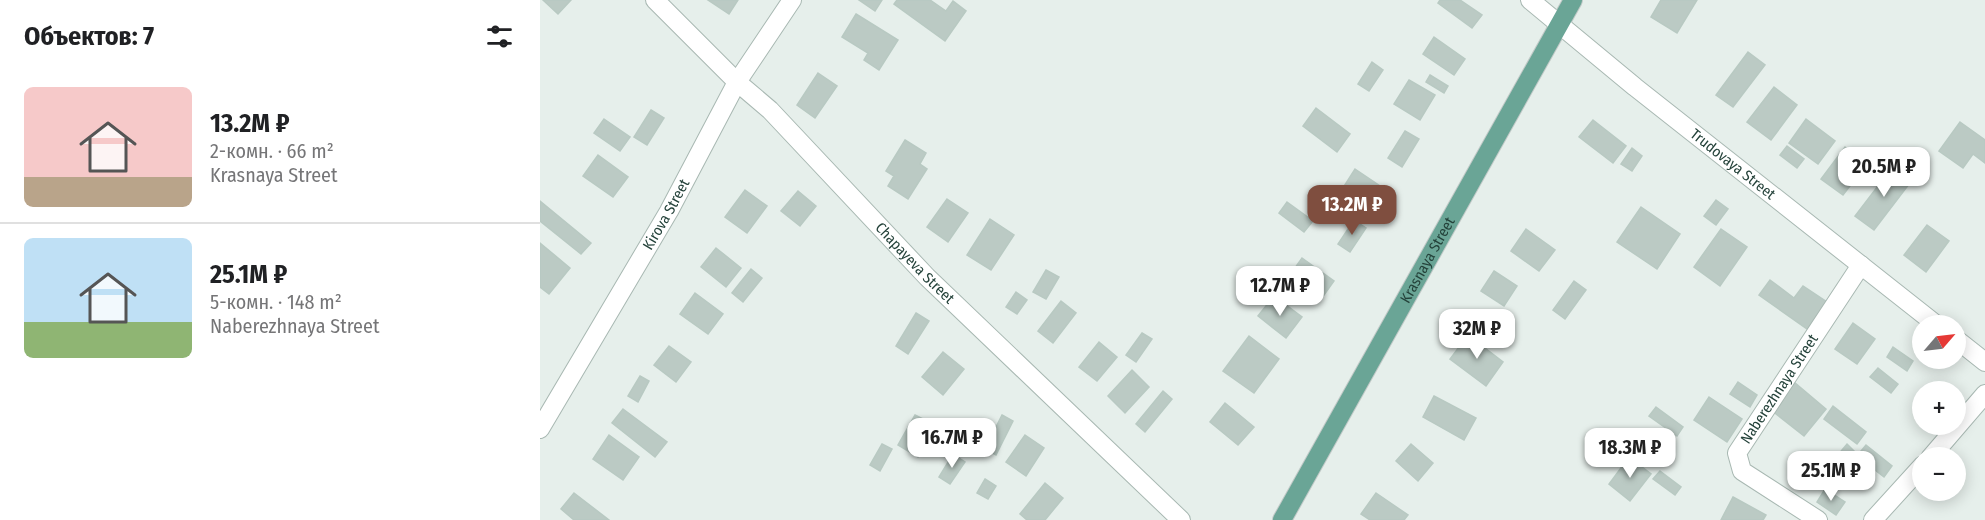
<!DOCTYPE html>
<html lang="ru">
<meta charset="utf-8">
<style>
:root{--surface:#fff;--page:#f6f6f6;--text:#202124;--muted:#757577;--line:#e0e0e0;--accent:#7f4e3f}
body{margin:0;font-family:"Fira Sans Condensed",sans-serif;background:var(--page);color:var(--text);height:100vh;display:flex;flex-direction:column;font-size:22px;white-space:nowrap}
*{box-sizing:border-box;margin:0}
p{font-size:20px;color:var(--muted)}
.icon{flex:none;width:33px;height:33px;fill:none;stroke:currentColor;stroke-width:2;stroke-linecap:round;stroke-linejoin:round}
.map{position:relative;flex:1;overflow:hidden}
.details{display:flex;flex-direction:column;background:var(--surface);width:540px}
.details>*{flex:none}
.needle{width:39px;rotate:62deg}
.tools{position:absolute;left:1372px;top:315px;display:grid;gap:12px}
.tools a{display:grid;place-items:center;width:54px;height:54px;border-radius:50%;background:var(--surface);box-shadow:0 3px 15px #0003;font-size:30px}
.price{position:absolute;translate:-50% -51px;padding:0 14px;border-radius:12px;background:#fff;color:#222;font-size:20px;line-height:39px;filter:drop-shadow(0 2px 3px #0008)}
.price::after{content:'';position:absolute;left:50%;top:36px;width:18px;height:14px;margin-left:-9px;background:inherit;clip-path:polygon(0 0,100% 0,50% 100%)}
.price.selected{background:var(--accent);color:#fff}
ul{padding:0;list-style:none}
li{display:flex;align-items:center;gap:18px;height:150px;padding:0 24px}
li+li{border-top:2px solid var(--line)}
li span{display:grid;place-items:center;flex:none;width:168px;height:120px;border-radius:9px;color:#555}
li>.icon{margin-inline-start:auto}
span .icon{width:72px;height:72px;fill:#fffc;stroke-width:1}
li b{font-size:26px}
h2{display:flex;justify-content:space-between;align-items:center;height:72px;padding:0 24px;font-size:26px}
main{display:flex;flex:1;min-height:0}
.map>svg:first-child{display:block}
</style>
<main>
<section class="details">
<h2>Объектов: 7<svg class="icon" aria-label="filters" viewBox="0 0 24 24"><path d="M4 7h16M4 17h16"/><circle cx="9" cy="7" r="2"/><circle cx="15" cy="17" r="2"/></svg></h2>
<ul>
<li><span style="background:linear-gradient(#f6c9c9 75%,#b9a48a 0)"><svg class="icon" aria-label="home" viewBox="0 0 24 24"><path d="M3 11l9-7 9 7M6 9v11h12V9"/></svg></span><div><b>13.2M ₽</b><p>2-комн. · 66 m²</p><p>Krasnaya Street</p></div></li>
<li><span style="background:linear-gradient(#bfe0f5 70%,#8fb573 0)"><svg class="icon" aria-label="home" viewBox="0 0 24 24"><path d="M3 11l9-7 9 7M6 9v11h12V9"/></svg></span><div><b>25.1M ₽</b><p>5-комн. · 148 m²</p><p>Naberezhnaya Street</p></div></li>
</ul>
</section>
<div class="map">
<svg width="1445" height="520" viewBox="0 0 1445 520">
<rect width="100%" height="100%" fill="#e6efeb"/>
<path fill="#bbcac4" stroke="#b8c9c2" stroke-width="1.5" d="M3,0H31L18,14Z
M168,0H198L189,14Z
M319,0H342L335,11Z
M357,0H390L406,11L413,1L426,11L405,41L354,4Z
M900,0H920L942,15L932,28L898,3Z
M1121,0H1157L1137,33L1111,17Z
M316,14L358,40L339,70L324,60L328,53L302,37Z
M894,37L925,59L914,75L883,54Z
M1208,52L1225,65L1193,107L1176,95Z
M832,62L843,70L829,91L818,84Z
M278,73L297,86L275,118L257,105Z
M890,75L908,86L904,93L886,82Z
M869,80L895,95L880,120L854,104Z
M1234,87L1257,105L1231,140L1207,122Z
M776,108L810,134L797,152L763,126Z
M111,110L124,118L107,145L94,137Z
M64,119L90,137L80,151L54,133Z
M1266,119L1295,141L1278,164L1249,143Z
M1053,120L1086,146L1073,163L1039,137Z
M1420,122L1445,140V163L1433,154L1423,168L1399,151Z
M865,131L879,139L862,167L848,158Z
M365,140L386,153L380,164L387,169L368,199L348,186L354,176L346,171Z
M1247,146L1264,159L1257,168L1240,155Z
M1305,147L1327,164L1303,195L1281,179Z
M1092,148L1102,156L1092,171L1081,164Z
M58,155L88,177L73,197L43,176Z
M1354,165L1373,179L1334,230L1315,216Z
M815,169L846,190L832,211L801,191Z
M205,190L227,206L207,233L185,217Z
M258,191L276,206L260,226L241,211Z
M407,199L428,213L408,242L387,227Z
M1176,200L1188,209L1176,225L1164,216Z
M0,201L51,243L41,254L0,221Z
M747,202L773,221L764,232L739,213Z
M1101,207L1140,234L1117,269L1077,242Z
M450,219L474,235L451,270L427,255Z
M814,220L826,228L810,252L798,244Z
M1387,225L1409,241L1386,272L1364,255Z
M986,229L1015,250L999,271L971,251Z
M1181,229L1207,247L1180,286L1154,267Z
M0,243L30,268L9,294L0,287Z
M176,248L201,268L186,287L161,267Z
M762,258L794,281L784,295L752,272Z
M211,269L222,278L203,302L192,293Z
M506,270L519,277L506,299L493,292Z
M954,271L977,286L964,306L941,291Z
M1230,280L1254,298L1263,286L1287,302L1267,329L1219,295Z
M1034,281L1046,290L1025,319L1013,310Z
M476,292L487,300L477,314L466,307Z
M155,293L183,314L168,334L140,314Z
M734,296L762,317L746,338L718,316Z
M521,301L536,313L513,343L498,331Z
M376,313L389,321L368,354L356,346Z
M937,313L954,327L947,336L929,322Z
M1313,323L1335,339L1317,364L1295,349Z
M602,333L612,339L596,362L586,355Z
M928,335L963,362L946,386L910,359Z
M709,336L739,359L714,393L683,371Z
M559,342L577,357L557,381L539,367Z
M129,346L151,362L136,382L114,365Z
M1353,347L1373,361L1367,371L1347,357Z
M403,352L424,369L403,395L382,377Z
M1338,368L1358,384L1351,393L1330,377Z
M592,370L609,387L585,413L568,396Z
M100,376L109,381L98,402L88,396Z
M1198,382L1217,395L1210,407L1190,394Z
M1254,382L1286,409L1264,436L1231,410Z
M623,391L632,399L605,432L596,424Z
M894,396L936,418L924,440L883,417Z
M1169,397L1202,419L1187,442L1154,420Z
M685,403L714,427L698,445L670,422Z
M1293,406L1326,432L1317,444L1284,419Z
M1116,407L1143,427L1137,436L1109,416Z
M83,409L127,442L115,457L72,423Z
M375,415L395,425L378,457L358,445Z
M462,415L473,421L456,455L445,449Z
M69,435L99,457L83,480L53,459Z
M485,435L504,448L486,476L466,462Z
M342,444L352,449L340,471L330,465Z
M871,444L893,463L878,481L856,461Z
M1307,444L1316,453L1301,470L1292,462Z
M1326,445L1352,466L1344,477L1317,456Z
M413,454L425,462L410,484L399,477Z
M1089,457L1111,474L1090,501L1069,484Z
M1120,471L1141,487L1135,495L1113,479Z
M445,479L456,486L448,499L437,493Z
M505,483L523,498L505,520H487L480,514Z
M1285,489L1305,502L1296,515L1277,502Z
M34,493L69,520H34L21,509Z
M836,493L868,515L864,520H830L821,514Z
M1193,497L1226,515L1223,520H1181Z"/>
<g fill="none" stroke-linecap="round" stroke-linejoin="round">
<g stroke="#a8b8b2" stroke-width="20">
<g id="minor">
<path id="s1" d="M115,0L197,82L230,110L387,277L641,520"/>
<path id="s2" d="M990,0L1095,87L1398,326"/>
<path d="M1416,339L1445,362"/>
<path id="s3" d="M0,429L129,211L197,82L252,0"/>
<path d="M1390,458L1445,394"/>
<path id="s4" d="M1278,520L1202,471L1197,453L1321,265"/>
<path d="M1333,520L1383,465"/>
</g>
</g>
<g stroke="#c2cac8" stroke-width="20">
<g id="major">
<path id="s5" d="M742,520L1033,0"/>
</g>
</g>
<use href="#minor" stroke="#fff" stroke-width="18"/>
<use href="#major" stroke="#6aa596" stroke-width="18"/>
</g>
<g text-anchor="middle" stroke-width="4.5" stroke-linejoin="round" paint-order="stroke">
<g font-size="15" fill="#24423a" stroke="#f7fbf9">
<text dy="5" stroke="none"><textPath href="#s2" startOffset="261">Trudovaya Street</textPath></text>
<text dy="5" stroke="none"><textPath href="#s3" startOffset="249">Kirova Street</textPath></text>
<text dy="5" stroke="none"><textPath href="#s5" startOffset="298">Krasnaya Street</textPath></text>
<text dy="5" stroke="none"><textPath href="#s1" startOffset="370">Chapayeva Street</textPath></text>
<text dy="5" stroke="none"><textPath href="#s4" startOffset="186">Naberezhnaya Street</textPath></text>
</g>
</g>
</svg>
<div class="tools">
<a><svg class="needle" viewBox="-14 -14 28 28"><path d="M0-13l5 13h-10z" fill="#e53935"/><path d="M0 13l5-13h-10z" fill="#757577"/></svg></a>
<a>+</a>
<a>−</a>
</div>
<b class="price" style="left:1344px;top:198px">20.5M ₽</b>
<b class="price selected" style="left:812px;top:236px">13.2M ₽</b>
<b class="price" style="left:740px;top:317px">12.7M ₽</b>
<b class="price" style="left:937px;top:360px">32M ₽</b>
<b class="price" style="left:412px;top:469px">16.7M ₽</b>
<b class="price" style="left:1090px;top:479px">18.3M ₽</b>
<b class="price" style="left:1291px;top:502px">25.1M ₽</b>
</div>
</main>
